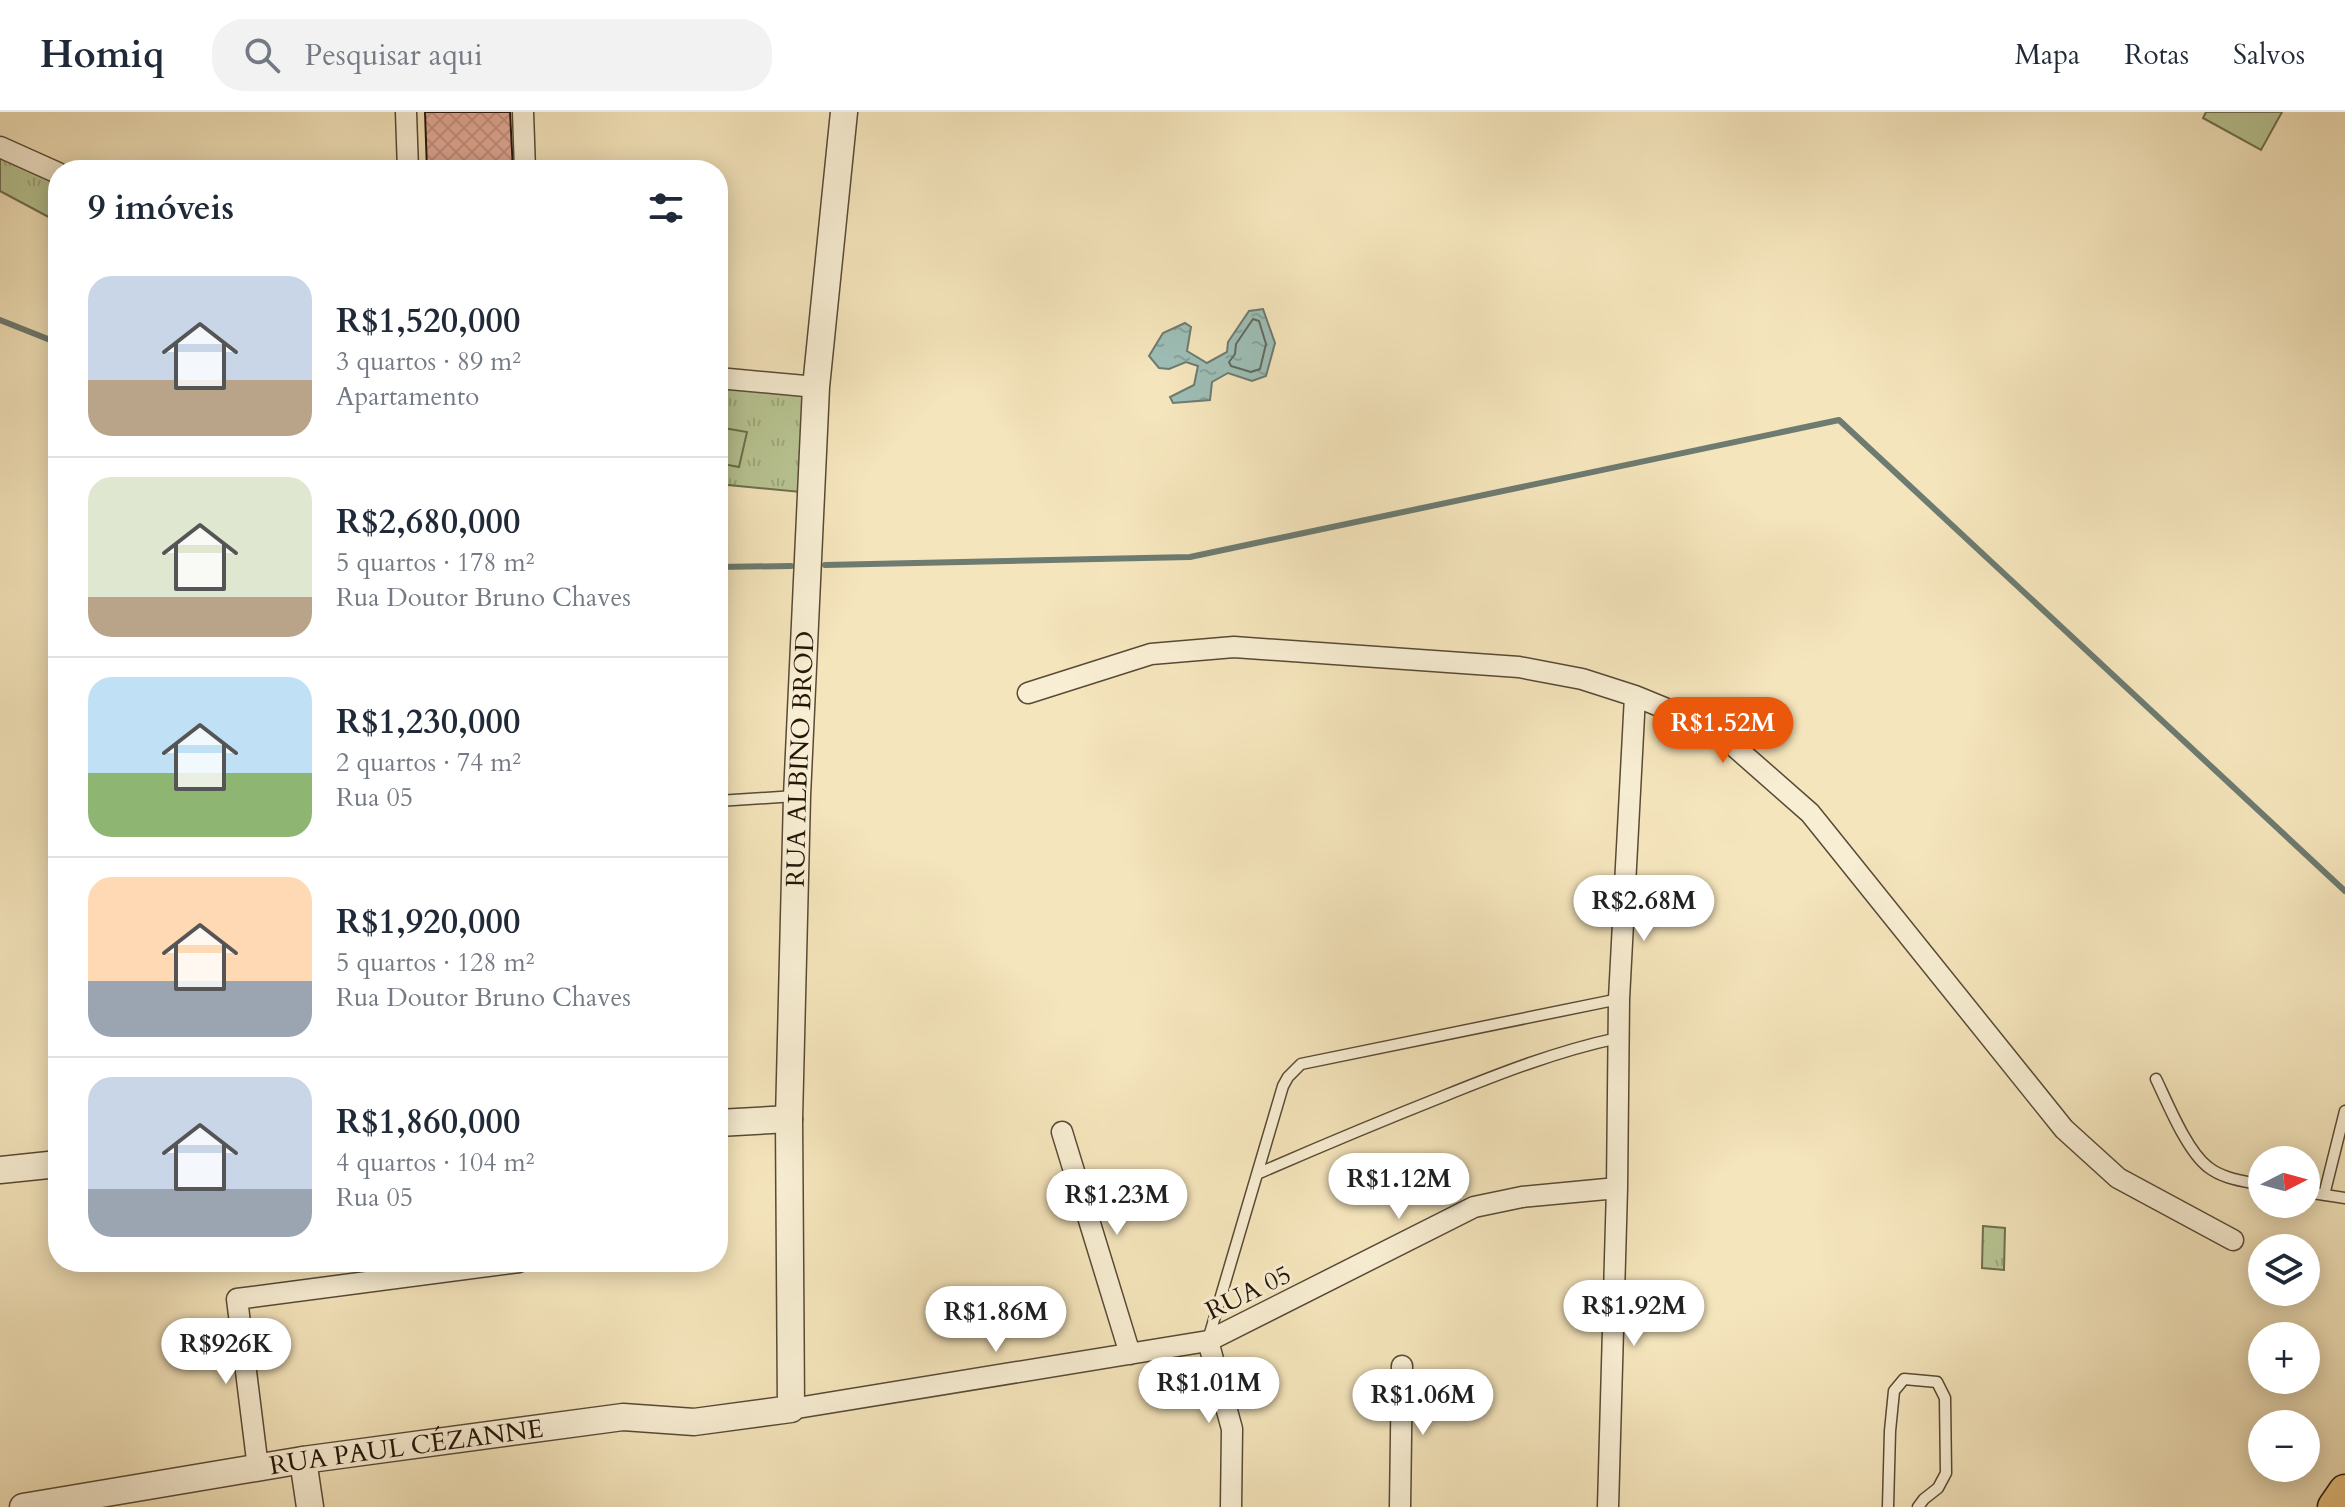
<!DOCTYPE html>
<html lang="pt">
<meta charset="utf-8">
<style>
:root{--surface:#fff;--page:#f2f2f3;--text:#1f2937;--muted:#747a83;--line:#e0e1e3;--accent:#ea580c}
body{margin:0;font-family:Cardo,serif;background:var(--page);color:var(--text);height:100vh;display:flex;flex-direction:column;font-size:30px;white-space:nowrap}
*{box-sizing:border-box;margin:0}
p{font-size:26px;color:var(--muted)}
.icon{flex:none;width:44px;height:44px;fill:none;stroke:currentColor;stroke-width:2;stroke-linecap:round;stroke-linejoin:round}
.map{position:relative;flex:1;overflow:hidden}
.sheet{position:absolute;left:48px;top:48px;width:680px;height:1112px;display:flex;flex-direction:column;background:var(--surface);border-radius:32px;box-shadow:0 4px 20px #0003}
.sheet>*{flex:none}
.needle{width:52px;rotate:84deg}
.buttons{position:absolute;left:2248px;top:1034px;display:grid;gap:16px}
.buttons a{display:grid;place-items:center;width:72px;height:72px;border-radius:50%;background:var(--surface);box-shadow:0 4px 20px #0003;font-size:40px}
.price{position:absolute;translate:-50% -68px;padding:0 18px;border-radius:28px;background:#fff;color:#222;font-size:26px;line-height:52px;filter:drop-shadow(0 2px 4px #0008)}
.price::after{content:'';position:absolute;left:50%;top:48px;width:24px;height:18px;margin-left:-12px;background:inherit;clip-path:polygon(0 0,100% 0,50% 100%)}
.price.current{background:var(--accent);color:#fff}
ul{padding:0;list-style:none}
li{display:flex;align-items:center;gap:24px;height:200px;padding:0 40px}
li+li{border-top:2px solid var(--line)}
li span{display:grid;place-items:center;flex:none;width:224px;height:160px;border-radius:24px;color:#555}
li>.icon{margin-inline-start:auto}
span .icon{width:96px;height:96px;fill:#fffc;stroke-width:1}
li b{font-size:34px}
h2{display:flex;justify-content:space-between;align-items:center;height:96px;padding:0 40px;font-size:34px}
header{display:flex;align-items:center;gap:48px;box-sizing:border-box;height:112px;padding:0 40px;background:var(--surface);border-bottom:2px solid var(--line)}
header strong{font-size:38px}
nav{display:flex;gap:44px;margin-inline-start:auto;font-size:28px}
.search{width:560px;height:72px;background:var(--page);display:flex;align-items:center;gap:20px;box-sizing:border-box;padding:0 28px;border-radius:32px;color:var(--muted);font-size:30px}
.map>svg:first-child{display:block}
</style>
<header>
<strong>Homiq</strong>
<div class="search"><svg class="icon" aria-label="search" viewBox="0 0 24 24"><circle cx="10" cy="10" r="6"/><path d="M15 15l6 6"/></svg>Pesquisar aqui</div>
<nav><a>Mapa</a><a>Rotas</a><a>Salvos</a></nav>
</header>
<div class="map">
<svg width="2345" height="1395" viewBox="0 0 2345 1395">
<defs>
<pattern id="grass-tufts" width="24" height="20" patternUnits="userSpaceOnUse" patternTransform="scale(2)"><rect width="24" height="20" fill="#b8c593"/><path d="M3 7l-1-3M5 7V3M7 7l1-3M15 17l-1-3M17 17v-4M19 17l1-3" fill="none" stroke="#9ea87d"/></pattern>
<pattern id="water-ripples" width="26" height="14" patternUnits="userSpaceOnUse" patternTransform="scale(2)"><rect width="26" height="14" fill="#9dbeb6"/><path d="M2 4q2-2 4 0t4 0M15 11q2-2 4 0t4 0" fill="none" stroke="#87a39b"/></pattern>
<pattern id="building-cross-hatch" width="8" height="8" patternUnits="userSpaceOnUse" patternTransform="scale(2)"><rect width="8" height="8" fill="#e4aa97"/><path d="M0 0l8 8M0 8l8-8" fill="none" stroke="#c39281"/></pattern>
</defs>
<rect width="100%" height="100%" fill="#f5e5bc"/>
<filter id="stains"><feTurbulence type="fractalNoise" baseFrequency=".0025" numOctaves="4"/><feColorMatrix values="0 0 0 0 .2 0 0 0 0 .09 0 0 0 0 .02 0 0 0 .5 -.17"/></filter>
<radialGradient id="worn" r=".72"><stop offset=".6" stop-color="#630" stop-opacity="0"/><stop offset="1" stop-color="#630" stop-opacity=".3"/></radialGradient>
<path fill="url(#grass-tufts)" stroke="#6e6e4e" stroke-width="2" d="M0,35L58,61V110L0,79Z
M718,266L816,275L811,381L718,372Z
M1983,1114L2005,1116L2004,1158L1982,1156Z"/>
<path fill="#b8c593" stroke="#6e6e4e" stroke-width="2" d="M2206,0H2282L2261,38L2203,6Z
M718,315L747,320L739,355L718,351Z"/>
<path fill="url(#water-ripples)" stroke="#6d7b71" stroke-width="2" d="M1263,197L1275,231L1266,264L1252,269L1228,261L1212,270L1210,288L1173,291L1170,285L1194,273L1198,254L1186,250L1169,257L1159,256L1149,244L1163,221L1185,211L1191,215L1187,239L1207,251L1227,240L1228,230L1249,199Z"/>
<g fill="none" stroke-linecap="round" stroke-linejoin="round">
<path stroke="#606a60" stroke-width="2" d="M1253,207L1259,209L1266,232L1260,257L1251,260L1231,254L1229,250L1235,242L1236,232Z"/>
<path stroke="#6d7b71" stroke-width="6" d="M0,208L58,231
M825,453L1190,445L1839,308L2345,779
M718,455L791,454"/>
</g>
<path fill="url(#building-cross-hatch)" stroke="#241609" stroke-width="2" d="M425,0H510L513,58H427Z"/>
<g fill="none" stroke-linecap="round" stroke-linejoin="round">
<g stroke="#584a36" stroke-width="13">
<path id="service" d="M718,689L795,684
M2156,967C2168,992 2187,1039 2208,1055C2223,1067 2244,1069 2262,1073
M1257,1062C1319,1035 1381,1009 1444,984C1501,961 1557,939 1618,926
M2306,1080L2345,1086
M2324,1083L2345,999
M1208,1228L1283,974L1288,965L1301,952L1619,887
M1888,1395L1890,1319L1894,1279L1904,1267L1937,1270L1945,1286L1946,1361L1938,1376L1924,1387L1918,1395"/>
</g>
<g stroke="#584a36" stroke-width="23">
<path id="minor" d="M406,0L408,58
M523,0L525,58
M0,35L58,61
M718,266L816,275
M1028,581L1151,542L1234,535L1519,555L1582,567L1635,584L1691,607L1719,621L1810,701L2064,1017L2118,1066L2233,1128
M1062,1020L1130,1242
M1208,1229L1232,1317L1231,1395
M791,1297L1208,1229L1474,1095L1522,1085L1617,1076
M258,1356L237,1187L519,1150
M1400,1395L1402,1254
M1608,1395L1617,1076L1619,887L1635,584"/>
</g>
<g stroke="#584a36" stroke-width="29">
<g id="tertiary">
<path d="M718,1011L789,1007"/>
<path d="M0,1058L58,1052"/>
<path d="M303,1348L310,1395"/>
<path id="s1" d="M23,1395L303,1348L623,1305L694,1310L791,1297L789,1007L797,684L816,275L844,0"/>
</g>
</g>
<g stroke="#241609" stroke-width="35">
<path id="primary" d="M2334,1395L2345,1379"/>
</g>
<use href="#service" stroke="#f8eed3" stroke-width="10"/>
<use href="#minor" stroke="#f8eed3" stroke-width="20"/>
<use href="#tertiary" stroke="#f8eed3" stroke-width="26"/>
<use href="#primary" stroke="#eac27e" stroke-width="32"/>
</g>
<g text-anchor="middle" stroke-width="6" stroke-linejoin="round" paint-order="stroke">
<g font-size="26" fill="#241609" stroke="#f8eed3">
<text dy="9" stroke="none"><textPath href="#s1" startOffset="1426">RUA ALBINO BROD</textPath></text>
<text transform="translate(1248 1180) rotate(-26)" y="9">RUA 05</text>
<text dy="9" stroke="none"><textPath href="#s1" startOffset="388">RUA PAUL CÉZANNE</textPath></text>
</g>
</g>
<rect width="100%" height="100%" filter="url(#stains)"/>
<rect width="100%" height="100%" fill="url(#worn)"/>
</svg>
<div class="buttons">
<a><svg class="needle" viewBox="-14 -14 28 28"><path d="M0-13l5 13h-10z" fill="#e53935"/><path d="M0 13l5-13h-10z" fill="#747a83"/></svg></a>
<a><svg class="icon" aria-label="layers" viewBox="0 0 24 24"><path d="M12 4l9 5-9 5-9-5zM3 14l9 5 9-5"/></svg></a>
<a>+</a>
<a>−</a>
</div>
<b class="price current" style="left:1723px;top:653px">R$1.52M</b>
<b class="price" style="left:1644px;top:831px">R$2.68M</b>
<b class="price" style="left:1399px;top:1109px">R$1.12M</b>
<b class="price" style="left:1117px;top:1125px">R$1.23M</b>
<b class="price" style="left:1634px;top:1236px">R$1.92M</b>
<b class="price" style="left:996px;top:1242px">R$1.86M</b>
<b class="price" style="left:226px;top:1274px">R$926K</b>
<b class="price" style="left:1209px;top:1313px">R$1.01M</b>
<b class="price" style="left:1423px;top:1325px">R$1.06M</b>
<section class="sheet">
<h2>9 imóveis<svg class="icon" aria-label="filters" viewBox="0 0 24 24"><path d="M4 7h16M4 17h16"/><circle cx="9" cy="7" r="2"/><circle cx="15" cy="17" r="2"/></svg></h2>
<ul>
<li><span style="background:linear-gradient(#c9d6e8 65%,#b9a48a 0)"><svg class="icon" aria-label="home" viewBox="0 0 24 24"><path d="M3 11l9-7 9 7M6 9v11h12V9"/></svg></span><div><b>R$1,520,000</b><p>3 quartos · 89 m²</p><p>Apartamento</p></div></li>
<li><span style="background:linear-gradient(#dfe7d0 75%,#b9a48a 0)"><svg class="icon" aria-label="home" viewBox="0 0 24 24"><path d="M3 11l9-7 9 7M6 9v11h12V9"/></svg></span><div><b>R$2,680,000</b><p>5 quartos · 178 m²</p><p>Rua Doutor Bruno Chaves</p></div></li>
<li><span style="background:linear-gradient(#bfe0f5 60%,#8fb573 0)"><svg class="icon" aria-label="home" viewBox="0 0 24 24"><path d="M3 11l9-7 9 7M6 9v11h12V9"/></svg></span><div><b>R$1,230,000</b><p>2 quartos · 74 m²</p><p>Rua 05</p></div></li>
<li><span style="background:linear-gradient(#ffd9b3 65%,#9aa5b1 0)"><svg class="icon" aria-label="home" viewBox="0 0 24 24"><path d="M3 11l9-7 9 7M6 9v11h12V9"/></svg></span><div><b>R$1,920,000</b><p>5 quartos · 128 m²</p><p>Rua Doutor Bruno Chaves</p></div></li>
<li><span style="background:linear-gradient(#c9d6e8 70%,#9aa5b1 0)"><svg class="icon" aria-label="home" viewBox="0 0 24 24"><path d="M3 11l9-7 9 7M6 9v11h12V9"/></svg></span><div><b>R$1,860,000</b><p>4 quartos · 104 m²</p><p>Rua 05</p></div></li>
</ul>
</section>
</div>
